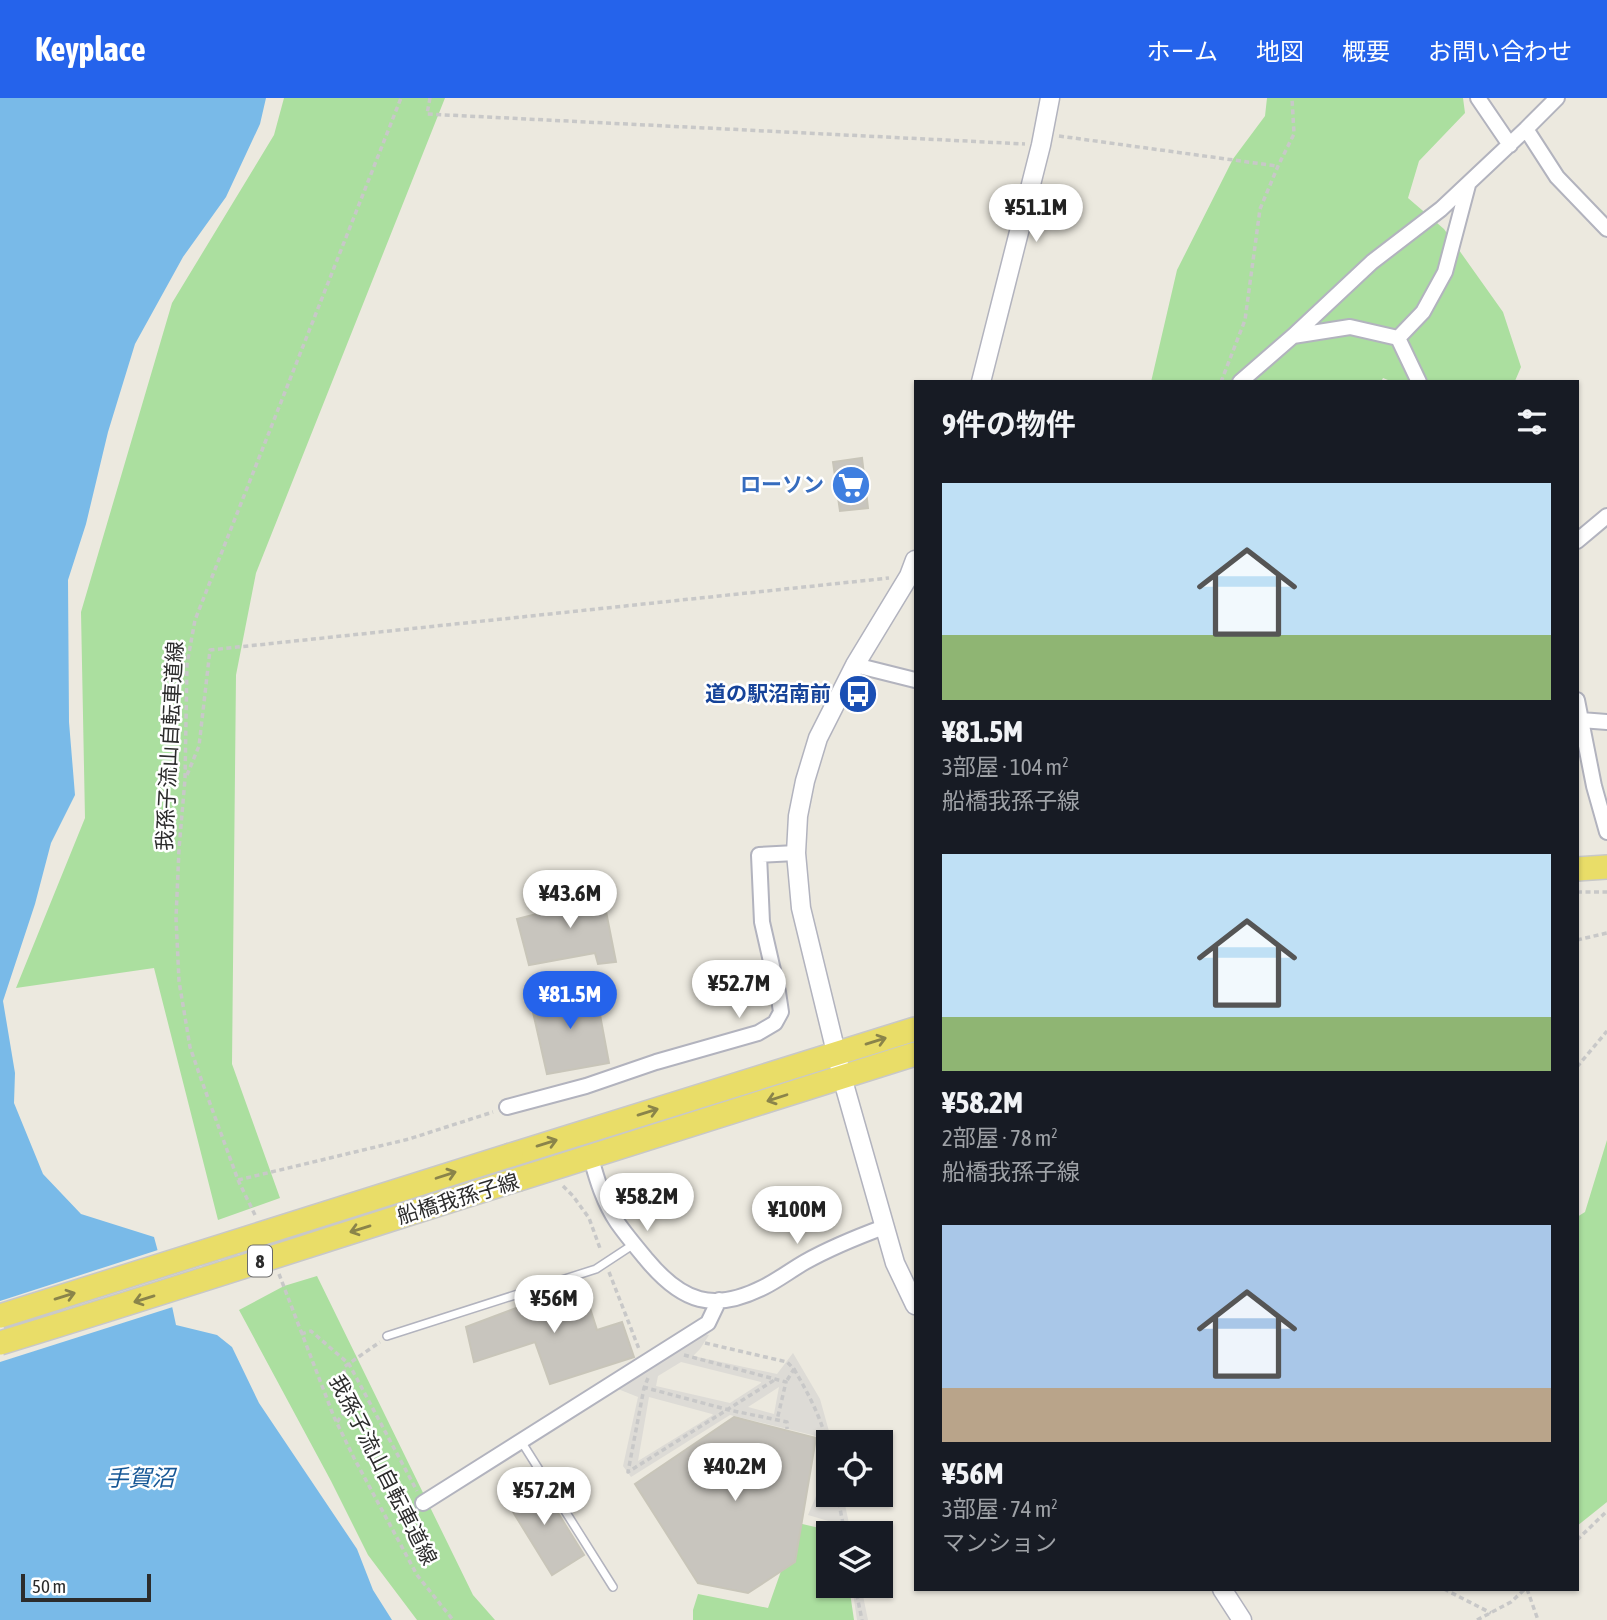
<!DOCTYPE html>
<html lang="ja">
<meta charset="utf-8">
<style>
:root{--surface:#171b24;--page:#242831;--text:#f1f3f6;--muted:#9ea1a6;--accent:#2563eb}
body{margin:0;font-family:"Asap Condensed","Noto Sans JP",sans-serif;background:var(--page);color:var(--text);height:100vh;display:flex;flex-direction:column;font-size:26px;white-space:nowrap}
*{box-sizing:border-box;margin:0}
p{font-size:23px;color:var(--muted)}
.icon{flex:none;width:38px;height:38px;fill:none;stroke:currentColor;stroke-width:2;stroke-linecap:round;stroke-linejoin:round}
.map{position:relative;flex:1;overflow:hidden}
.drawer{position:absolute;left:914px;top:282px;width:665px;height:1211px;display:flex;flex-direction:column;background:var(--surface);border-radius:0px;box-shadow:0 2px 5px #0004}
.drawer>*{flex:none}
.controls{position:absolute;left:816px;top:1332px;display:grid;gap:14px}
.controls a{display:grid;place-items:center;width:77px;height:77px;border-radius:0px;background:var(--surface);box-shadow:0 2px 5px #0004;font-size:35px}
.scale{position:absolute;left:21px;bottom:18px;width:130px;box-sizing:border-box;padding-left:7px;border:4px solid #2c2c2c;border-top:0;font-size:19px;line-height:24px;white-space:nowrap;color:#2c2c2c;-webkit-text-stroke:5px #fff;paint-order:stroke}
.price{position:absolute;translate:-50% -60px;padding:0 16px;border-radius:24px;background:#fff;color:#222;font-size:23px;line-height:46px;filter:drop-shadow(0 2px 4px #0008)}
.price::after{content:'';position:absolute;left:50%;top:42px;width:21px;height:16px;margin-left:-10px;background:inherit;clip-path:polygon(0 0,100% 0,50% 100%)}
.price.selected{background:var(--accent);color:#fff}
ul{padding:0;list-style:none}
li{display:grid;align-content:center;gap:14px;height:371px;padding:0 28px}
li span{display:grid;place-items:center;height:217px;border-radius:0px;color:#555}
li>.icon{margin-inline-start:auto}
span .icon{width:126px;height:126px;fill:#fffc;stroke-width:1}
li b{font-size:30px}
h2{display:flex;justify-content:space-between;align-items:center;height:84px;padding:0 28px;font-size:30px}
header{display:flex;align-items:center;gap:42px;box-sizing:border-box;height:98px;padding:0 35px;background:var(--accent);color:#fff}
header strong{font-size:33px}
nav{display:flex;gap:38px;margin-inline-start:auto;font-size:24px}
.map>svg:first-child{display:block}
</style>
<header>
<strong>Keyplace</strong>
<nav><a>ホーム</a><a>地図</a><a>概要</a><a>お問い合わせ</a></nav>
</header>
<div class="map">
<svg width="1607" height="1522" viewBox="0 0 1607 1522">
<rect width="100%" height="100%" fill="#ece9df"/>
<path fill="#abdf9f" d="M284,0H445L256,475L236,577L232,966L280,1100L218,1122L154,870L16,890L85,720L81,514L172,205L274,37Z
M1267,0H1463L1465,15L1419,63L1408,100L1444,131L1503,214L1521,269L1515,283L1393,284L1383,280L1381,284H1151L1177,172L1233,61L1265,18Z
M1607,1042V1404L1577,1428V1119L1585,1114Z
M317,1178L473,1497L495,1522H417L368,1457L331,1383L239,1212L284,1188Z
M798,1425L841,1435H828V1488H849L854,1522H693V1512L698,1496L768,1510Z"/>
<path fill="#dddbd6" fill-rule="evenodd" d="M705,1236L709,1237L700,1251L693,1258L777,1276L793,1255L820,1301L832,1344H828V1396L843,1397L851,1435H844L842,1427L808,1417L819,1391L820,1339L730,1317L631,1379L623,1368L638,1299L618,1291ZM681,1264L761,1284V1285L730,1305L656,1288L658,1278ZM779,1289L774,1316L748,1309ZM649,1299L712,1316L713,1317L638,1363Z
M852,1488H861L868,1522H857Z"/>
<path fill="#79bae8" d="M0,0H266L260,26L226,99L183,159L135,246L108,334L86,426L68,482L69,624L75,697L51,745L35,806L3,903L15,975L14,1005L43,1076L81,1116L154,1139L169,1194L176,1227L217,1237L232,1249L259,1305L357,1451L373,1492L392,1522H0Z"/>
<path fill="#ece9df" d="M161,1151L176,1208L0,1264V1203Z"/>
<path fill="#c8c5be" stroke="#c8c5b9" stroke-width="2" d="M862,360L868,410L840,413L833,364Z
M599,778L616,864L598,866L595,855L529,867L517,821L584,804L582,782Z
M595,890L609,965L547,976L530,901Z
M582,1185L597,1232L622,1224L634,1259L550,1286L535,1244L474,1264L466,1229Z
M734,1319L816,1340L795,1464L748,1495L698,1485L635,1386Z
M537,1381L584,1457L552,1477L505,1401Z"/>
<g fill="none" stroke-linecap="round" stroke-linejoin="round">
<g stroke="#b2b3be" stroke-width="10">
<path id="service" d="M387,1238L596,1171L634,1146
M521,1343L613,1489"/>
</g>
<g stroke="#b2b3be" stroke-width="18">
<path id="minor" d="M1478,0L1510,47
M1526,31L1557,79L1607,131
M1293,238L1350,229L1398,240L1423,214L1445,174L1468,87
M1398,240L1419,284
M1240,284L1293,238L1372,164L1441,111L1526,31L1557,0
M1577,443L1607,418
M855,567L915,582
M1577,602L1594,688L1607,734
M1581,622L1607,624
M507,1009L586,988L656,964L758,935L775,925L781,914L778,894L762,824L759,757L796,755
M591,1060C597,1082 604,1105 617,1124C626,1137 637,1150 647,1162C682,1204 713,1215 764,1189C778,1182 791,1172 805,1164C830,1150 857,1139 884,1129
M423,1405L708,1225L719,1202"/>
</g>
<g stroke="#b2b3be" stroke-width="21">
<path id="tertiary" d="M981,284L1041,47L1050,0
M915,462L909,478L855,567L818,640L805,683L798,718L796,755L801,810L842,979L895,1165L915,1207
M1222,1491L1242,1522"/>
</g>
<g stroke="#c8c8c8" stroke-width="26">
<path id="primary" d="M1577,771L1607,769
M511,1057L915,931
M519,1081L915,956"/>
</g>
<path stroke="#c8c8c8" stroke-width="3.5" stroke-dasharray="5 3.5" stroke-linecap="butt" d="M430,0L427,16L1025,46
M1059,38L1277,68
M1221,284L1245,222L1260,111L1278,68L1294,36L1292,0
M187,677L199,648L210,552L889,480
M1577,794H1607
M1577,842L1607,835
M1577,969L1607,933
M238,1082L409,1041L493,1014
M563,1088L573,1098L589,1120L601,1153
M255,1117L238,1082L200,978L190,949L179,883L176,820L179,751L185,681L187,566L195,522L401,0
M609,1174L639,1251
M279,1176L334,1319L354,1360L417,1477L453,1522
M301,1236L311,1233L349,1266L417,1393
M705,1245L787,1264L794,1271L786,1284
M684,1257L786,1284L777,1322
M794,1271C808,1295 822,1321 828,1349
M648,1280L644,1290L628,1374L776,1281
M643,1289L729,1312L787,1324V1331
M337,1324L347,1311L344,1269L380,1244
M520,1391L514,1383L526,1374
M837,1396L845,1435
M1577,1442L1607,1413
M855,1488L862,1522
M1444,1491L1491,1515
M1527,1491L1538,1522
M1477,1522L1511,1504L1525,1491"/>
<use href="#service" stroke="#fff" stroke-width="7"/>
<use href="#minor" stroke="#fff" stroke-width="14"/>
<use href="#tertiary" stroke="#fff" stroke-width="18"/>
<use href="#primary" stroke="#e9dd68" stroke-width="23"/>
<g stroke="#c8c8c8" stroke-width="26" stroke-linecap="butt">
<path id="primary-bridge" d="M0,1218L511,1057
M0,1245C174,1192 346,1135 519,1081"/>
</g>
<use href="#primary-bridge" stroke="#e9dd68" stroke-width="23"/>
</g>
<defs><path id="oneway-shaft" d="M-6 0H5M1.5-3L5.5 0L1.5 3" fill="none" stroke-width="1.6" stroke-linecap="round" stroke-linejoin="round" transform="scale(1.75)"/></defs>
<g stroke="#8a844a">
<use href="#oneway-shaft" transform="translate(876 943) rotate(-17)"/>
<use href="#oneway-shaft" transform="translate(777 1000) rotate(162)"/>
<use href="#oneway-shaft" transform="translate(648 1014) rotate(-17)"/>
<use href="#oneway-shaft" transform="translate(547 1045) rotate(-17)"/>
<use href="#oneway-shaft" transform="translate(446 1077) rotate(-18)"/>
<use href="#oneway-shaft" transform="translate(360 1131) rotate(163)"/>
<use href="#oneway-shaft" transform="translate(65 1198) rotate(-17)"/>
<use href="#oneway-shaft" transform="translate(144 1201) rotate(163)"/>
</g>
<defs>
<g id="supermarket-disc" transform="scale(2.0125)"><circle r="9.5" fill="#3f7fe0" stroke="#fff"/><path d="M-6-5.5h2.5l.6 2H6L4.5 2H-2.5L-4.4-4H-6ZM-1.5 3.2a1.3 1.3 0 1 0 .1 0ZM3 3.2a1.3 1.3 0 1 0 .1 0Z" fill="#fff"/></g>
<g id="bus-disc" transform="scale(2.0125)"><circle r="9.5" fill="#1a4fb4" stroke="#fff"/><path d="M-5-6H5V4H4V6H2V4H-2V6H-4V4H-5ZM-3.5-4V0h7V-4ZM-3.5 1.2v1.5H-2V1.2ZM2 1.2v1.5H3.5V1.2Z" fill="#fff"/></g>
</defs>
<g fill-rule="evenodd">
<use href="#supermarket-disc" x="851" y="387"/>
<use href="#bus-disc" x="858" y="596"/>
</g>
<g text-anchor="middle" stroke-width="5" stroke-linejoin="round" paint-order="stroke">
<rect fill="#fff" stroke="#6b6b6b" stroke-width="2" x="248" y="1147.5" width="24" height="31" rx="5"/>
<g font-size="19" font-weight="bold" fill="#2c2c2c">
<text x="260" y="1170">8</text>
</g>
<g font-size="21" font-weight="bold" fill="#366cbe" stroke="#fff" text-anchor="end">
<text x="824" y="394">ローソン</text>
</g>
<g font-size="21" font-weight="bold" fill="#164399" stroke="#fff" text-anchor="end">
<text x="831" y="603">道の駅沼南前</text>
</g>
<g font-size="21" fill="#2c2c2c" stroke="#fff">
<text transform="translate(170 648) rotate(-87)" y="7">我孫子流山自転車道線</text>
<text transform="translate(458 1101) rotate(-17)" y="7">船橋我孫子線</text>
<text transform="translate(383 1372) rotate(63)" y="7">我孫子流山自転車道線</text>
</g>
<g font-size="23" font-style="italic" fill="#165796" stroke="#fff">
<text x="140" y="1388">手賀沼</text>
</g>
</g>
</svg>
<div class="controls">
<a><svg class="icon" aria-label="locate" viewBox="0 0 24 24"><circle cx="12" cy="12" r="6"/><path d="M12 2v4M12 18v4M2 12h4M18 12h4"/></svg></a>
<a><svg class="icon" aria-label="layers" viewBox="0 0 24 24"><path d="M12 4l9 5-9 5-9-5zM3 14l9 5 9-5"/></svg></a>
</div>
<div class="scale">50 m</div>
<b class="price" style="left:1036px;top:146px">¥51.1M</b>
<b class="price" style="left:570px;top:832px">¥43.6M</b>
<b class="price" style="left:739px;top:922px">¥52.7M</b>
<b class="price selected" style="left:570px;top:933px">¥81.5M</b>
<b class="price" style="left:647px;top:1135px">¥58.2M</b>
<b class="price" style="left:797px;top:1148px">¥100M</b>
<b class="price" style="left:554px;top:1237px">¥56M</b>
<b class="price" style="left:735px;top:1405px">¥40.2M</b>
<b class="price" style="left:544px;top:1429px">¥57.2M</b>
<section class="drawer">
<h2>9件の物件<svg class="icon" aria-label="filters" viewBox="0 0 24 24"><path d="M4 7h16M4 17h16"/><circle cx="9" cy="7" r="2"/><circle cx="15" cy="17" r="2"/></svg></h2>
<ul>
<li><span style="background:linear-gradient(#bfe0f5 70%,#8fb573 0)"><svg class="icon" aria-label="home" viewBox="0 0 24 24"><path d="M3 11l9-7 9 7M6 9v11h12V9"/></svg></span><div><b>¥81.5M</b><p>3部屋 · 104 m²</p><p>船橋我孫子線</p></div></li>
<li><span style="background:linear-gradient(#bfe0f5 75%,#8fb573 0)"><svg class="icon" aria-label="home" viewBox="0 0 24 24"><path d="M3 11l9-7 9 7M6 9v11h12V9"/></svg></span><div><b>¥58.2M</b><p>2部屋 · 78 m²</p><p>船橋我孫子線</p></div></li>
<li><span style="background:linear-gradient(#a9c7e8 75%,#b9a48a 0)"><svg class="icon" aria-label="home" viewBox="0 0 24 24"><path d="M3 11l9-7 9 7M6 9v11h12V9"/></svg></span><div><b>¥56M</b><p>3部屋 · 74 m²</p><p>マンション</p></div></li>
</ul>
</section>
</div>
